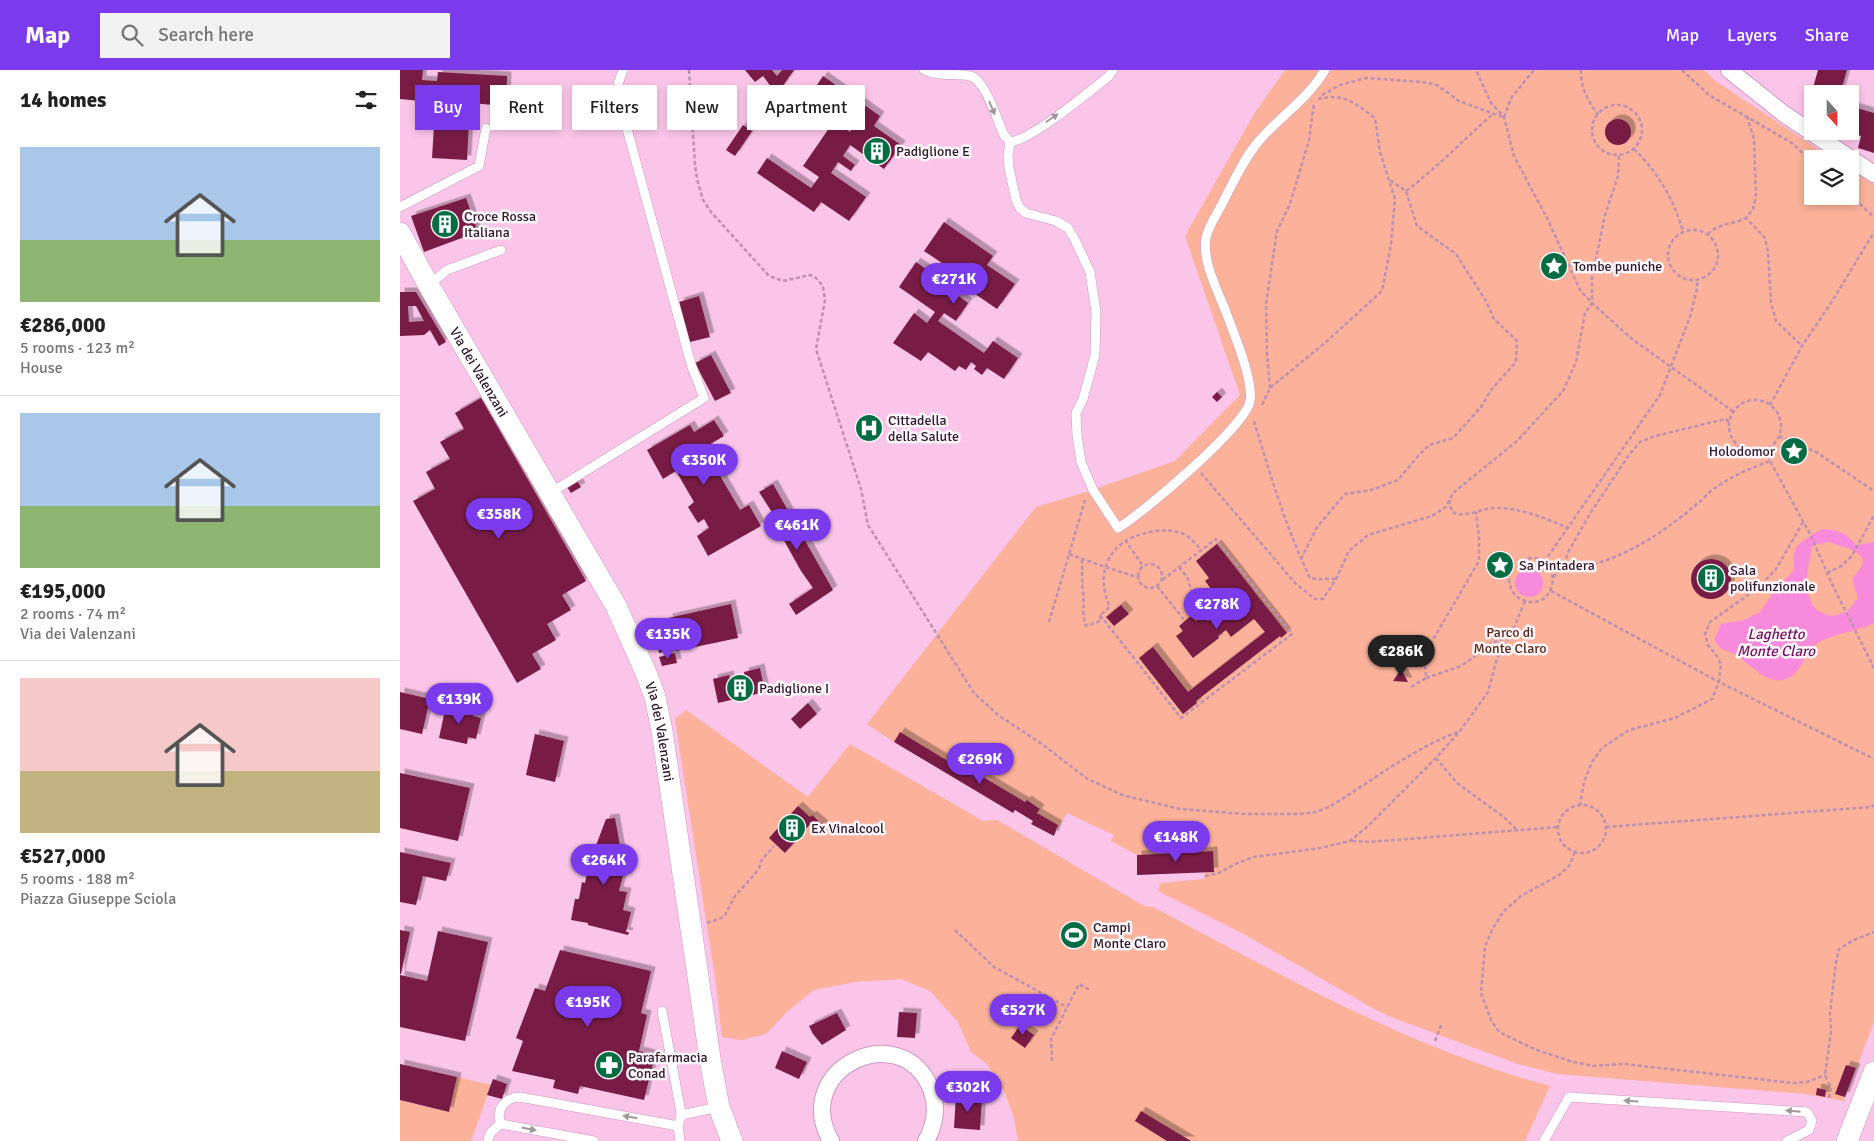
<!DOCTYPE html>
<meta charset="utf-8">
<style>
:root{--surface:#fff;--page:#f2f2f2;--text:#222;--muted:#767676;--line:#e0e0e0;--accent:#7c3aed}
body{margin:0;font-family:Signika,sans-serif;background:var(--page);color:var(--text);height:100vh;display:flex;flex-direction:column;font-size:19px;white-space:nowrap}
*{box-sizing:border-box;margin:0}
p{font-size:16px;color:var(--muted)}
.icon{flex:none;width:28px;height:28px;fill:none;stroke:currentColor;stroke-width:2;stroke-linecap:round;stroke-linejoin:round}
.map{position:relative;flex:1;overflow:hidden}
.sheet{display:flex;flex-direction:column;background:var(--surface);width:400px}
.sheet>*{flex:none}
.top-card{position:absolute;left:15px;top:15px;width:475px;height:45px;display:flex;gap:10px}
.needle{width:32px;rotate:159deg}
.controls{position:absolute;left:1404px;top:15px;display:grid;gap:10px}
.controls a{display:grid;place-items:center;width:55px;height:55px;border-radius:0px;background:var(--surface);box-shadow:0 2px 8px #0003;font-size:25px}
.price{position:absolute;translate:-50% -42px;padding:0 11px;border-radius:18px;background:var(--accent);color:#fff;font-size:16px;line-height:32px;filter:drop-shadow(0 1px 2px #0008)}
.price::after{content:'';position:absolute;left:50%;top:30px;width:15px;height:11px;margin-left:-8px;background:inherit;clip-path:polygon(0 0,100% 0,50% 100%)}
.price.selected{background:#222;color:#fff}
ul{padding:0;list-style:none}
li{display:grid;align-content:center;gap:10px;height:265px;padding:0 20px}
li+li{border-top:1px solid var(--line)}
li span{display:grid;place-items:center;height:155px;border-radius:0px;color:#555}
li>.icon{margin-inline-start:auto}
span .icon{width:90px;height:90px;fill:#fffc;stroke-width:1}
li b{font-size:21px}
h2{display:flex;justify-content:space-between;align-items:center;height:60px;padding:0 20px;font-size:21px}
.pill{padding:0 18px;border-radius:0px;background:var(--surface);box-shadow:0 2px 8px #0003;font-size:18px;line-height:45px}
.pill.selected{background:var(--accent);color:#fff}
header{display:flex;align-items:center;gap:30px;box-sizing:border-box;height:70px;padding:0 25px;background:var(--accent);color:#fff}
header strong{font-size:24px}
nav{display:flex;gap:28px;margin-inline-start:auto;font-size:18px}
.search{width:350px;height:45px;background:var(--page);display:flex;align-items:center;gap:12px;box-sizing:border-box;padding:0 18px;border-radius:0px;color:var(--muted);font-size:19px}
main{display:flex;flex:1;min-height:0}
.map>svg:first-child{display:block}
</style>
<header>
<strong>Map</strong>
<div class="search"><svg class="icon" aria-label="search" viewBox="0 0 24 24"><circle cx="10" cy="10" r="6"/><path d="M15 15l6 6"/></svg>Search here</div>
<nav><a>Map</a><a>Layers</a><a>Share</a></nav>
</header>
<main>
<section class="sheet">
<h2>14 homes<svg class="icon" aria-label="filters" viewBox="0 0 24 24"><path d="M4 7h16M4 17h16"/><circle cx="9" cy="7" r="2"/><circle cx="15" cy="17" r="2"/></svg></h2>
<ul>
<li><span style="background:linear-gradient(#a9c7e8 60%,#8fb573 0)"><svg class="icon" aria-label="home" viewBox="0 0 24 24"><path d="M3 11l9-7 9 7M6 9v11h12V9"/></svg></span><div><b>€286,000</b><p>5 rooms · 123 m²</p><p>House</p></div></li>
<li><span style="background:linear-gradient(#a9c7e8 60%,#8fb573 0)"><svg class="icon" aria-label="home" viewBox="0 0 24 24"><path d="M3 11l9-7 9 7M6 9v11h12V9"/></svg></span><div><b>€195,000</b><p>2 rooms · 74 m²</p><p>Via dei Valenzani</p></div></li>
<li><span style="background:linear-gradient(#f6c9c9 60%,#c2b280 0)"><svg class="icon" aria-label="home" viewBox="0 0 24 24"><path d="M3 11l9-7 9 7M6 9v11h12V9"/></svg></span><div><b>€527,000</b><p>5 rooms · 188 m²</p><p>Piazza Giuseppe Sciola</p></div></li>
</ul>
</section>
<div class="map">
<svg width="1474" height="1071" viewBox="0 0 1474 1071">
<defs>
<filter id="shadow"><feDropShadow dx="4.5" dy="-4.5" stdDeviation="0" flood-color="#0004"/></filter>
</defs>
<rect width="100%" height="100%" fill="#fbc5ea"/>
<path fill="#fbb19a" d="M885,0H1304L1317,12L1433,89H1412V126H1450V99L1474,114V952L1444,1031L1406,1024L1157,1004L1118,994L996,949L976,940L842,863L758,821L761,813L804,809L805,802L813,781L737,785L711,771L714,765L667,743L658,758V755L637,743L640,739L627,730L625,732L568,698L566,702L500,663L494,672L467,654L636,437L686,422L775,391L840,325L785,166L854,44Z
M286,640L408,727L450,674L583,751L597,750L744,836L753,837C881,905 1009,978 1150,1016L1125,1071H618L614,1048L605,1023L587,994L571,982L558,952L530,921L501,909L455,912L414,920L388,941L366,964L341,970L322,967L316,914L275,649Z
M57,1007L91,1015L71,1071H0V1030L48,1042Z"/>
<path fill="#f78ada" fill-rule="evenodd" d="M1423,459C1439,460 1446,463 1456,475L1474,472V553C1456,562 1433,563 1416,574C1408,579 1402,598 1393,605C1372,622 1351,594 1336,585C1324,578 1323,583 1314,570L1321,554L1344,550L1360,542L1374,522L1394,500C1394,483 1391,479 1406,469C1411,465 1416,462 1423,459ZM1430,472C1443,479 1456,476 1463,490L1462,496L1452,509L1458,528L1447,542L1432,546C1427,545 1421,543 1417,540C1401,526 1408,493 1413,475Z
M1115 513a14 14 0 1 1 28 0a14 14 0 1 1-28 0Z"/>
<path fill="#781c45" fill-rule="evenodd" filter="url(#shadow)" d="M0,0H23L22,10L37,11L38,2L107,6L106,36L70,33L67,90L32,88L36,22L21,21V31L0,29Z
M345,0H372L377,6L382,0H394L367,38L361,33L372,18L363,6L355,12Z
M1418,0H1447L1440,24H1412V40L1407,39Z
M423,6L480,46L474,56L501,75L484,99L450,75L443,86L455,95L451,101L438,92L431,103L466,127L449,151L421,132L414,142L357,103L367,88L411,118L419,107L403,96L434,51L450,62L457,51L413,21Z
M1450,36L1474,43V83L1458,78L1461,66L1445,62L1450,61Z
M1205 62a13 13 0 1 1 26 0a13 13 0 1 1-26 0Z
M343,55L352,61L335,86L326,80Z
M66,128L78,162L24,182L11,146Z
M544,152L593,186L587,195L615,214L597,239L562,215L556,224L568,233L556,251L544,243L538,251L584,283L593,271L618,288L604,309L587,298L582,305L574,299L576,296L571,292L566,300L559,296L555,301L528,282L521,291L493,273L514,243L527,253L535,242L499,217L516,192L552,217L560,205L524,181Z
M0,222H16L46,272L39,276L30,260L24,265L0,266ZM8,236H16L24,251L9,252Z
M299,226L310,267L290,272L279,232Z
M311,285L331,323L315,331L295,293Z
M817,322L822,327L817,332L812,327Z
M81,328L186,511L162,525L171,540L147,554L156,570L132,584L141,599L117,613L13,431L35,419L26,402L50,389L40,372L64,359L55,343Z
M314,350L324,366L307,376L312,383L308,385L340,440L349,435L361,456L308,486L297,466L309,458L304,449L298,453L288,437L294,432L276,401L263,409L247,380L290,355L294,362Z
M177,411L181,417L171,423L167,417Z
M373,414L433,520L396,545L389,534L413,518L401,501L372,449L375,447L359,422Z
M817,474L887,563L881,568L880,566L796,631L797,633L783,644L739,588L753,577L788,622L865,562L854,549L831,567L826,560L818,566L819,568L793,588L776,566L783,561L779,556L791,546L796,551L803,546L808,551L825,537L805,511L809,508L796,491Z
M1291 509a20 20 0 1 1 40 0a20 20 0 1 1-40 0Z
M331,534L338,568L276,581L268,548Z
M721,535L729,544L714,556L706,547Z
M271,574L272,580L259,583L258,577Z
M275,583L277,593L262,596L259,587Z
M360,598L365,622L318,633L313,609L329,605L331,614L345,610L344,602Z
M1001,599L1008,612L993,611Z
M0,622L30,629L22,664L0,659Z
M408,633L417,644L400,659L391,649Z
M46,635L74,640L73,646L81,648L76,669L68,667L67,674L39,668Z
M500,662L566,702L568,698L625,732L627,730L640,739L637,743L658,755L654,766L631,754L633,751L615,740L613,743L494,672Z
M135,664L164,671L155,712L126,705Z
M0,703L70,718L58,771L0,758Z
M398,736L410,747L412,745L424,755L420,760L412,752L385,783L369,768Z
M215,748L223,792L215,790L213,799L224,802L219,821L227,822L223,840L231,842L226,862H229L228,865L188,855V853L171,850L175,829H179L182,812L185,813L189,794L206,749Z
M813,781L814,802L737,805V785Z
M0,782L51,793L46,811L23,806L16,835L0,832Z
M0,860L10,862L1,904H0Z
M38,861L88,872L65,971L0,957V905L27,911Z
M160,880L251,901L241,943L247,945L239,981L255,985L244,1030L180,1016L178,1024L153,1018L155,1010L112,1001L123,971L116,968L135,918L145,921Z
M499,942L517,943L515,968L497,967Z
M437,943L446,960L422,975L413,964L409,956Z
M620,955L634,965L625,978L611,968Z
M382,981L407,992L399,1009L375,998Z
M0,994L57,1007L49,1042L0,1030Z
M1446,995L1456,998L1445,1027L1435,1024Z
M93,1009L107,1014L102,1029L87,1025Z
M1417,1018L1426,1020L1425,1027L1416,1025Z
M556,1025L582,1027L580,1060L554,1058Z
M741,1041L791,1071H767L735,1051Z"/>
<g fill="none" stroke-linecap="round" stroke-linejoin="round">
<g stroke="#ce9abe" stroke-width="10">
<path id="service" d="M524,0C539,7 555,3 570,6C585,9 598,52 604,65L610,72
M610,72L608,86L609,98L616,130L620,138L626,143L656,151L668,158L674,168L690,202L696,242L695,285L683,329L676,343L677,365L681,392L693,420L718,458C742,444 846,356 850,331C854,310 832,259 824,237C816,217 802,190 806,168C808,157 817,144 822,134C833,113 843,90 858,72C879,47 908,29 925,0
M610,72C633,69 690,21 709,6L713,0
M0,137L79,96L86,58
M29,215L47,200L101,180
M150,423L304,328L291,294L220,33L218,14L223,0
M262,941L280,1037L281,1045L278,1056L280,1071
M281,1045L319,1037
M88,1071C88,1063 95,1058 101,1054
M194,1071L101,1054C95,1040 105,1027 120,1027L278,1056
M1144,1071L1169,1027L1407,1042L1412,1051L1409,1060L1387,1071"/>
</g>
<g stroke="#ce9abe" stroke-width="18">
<path id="minor" d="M1329,0L1384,44L1474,104
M431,1071C390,999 501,946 531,1019C538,1037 535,1055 526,1071"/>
</g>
<g stroke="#ce9abe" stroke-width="22">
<g id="tertiary">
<path id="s1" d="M0,163L29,216L216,536L246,603L255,627L262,661L311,995L319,1037L332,1071"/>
<path d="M1447,1071L1474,1002"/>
</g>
</g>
<path stroke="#bd91b0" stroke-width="2.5" stroke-dasharray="4 2.5" stroke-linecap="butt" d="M289,0L295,95L297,109L303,130L311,142L369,206L383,211L410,205L416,208L423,216L425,230L416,279L461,419L468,455L574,623L598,645L642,674L686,708L722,725L780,739L845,744H900L916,742L929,737C972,711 1012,679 1060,661
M1181,0C1180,16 1188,32 1198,44
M1282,0L1309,25L1392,73L1412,92
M922,25L940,15L966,8L1022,12L1037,15L1059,31L1103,47
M1192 60a25 25 0 1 1 50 0a25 25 0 1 1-50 0Z
M1347,46L1354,69L1356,126L1353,139L1346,148L1365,168L1368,182L1371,233L1376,251L1402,276
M1104,47L1111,28L1134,0
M1234,79C1257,101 1275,131 1283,162
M1219,86L1218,106L1205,145L1192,208V233L1232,269L1334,342
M1006,121C1038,97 1063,70 1093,44
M1450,125L1474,147
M1268 185a25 25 0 1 1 50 0a25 25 0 1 1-50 0Z
M1308,164C1316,154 1334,154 1346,148
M870,318L867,285L866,234L877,161L890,134L909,70L914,33
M1329 356a26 26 0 1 1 52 0a26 26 0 1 1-52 0Z
M862,335L870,318L926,272L982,221L991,175L995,129L980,82L975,48C954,33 946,23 918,29
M1370,335L1402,276L1433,230L1474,162
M854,351C870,404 886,458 910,508C919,510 927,508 936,509
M1379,366L1416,382L1474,421
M1368,379L1370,391L1410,464L1433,516L1474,598
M801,403L896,514L915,529H923L936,509L949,481L968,465L1032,446L1046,437L1053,423L1117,371L1163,321L1176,292L1185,243L1192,233L1180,220L1148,150L1114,86L1104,47L1091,33L1076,0
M1049,430L1052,442C1068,449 1081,437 1097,438C1122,438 1146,449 1169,458
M1403,452L1376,499L1359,517L1310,552L1305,564L1308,575L1317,586L1321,594L1319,612L1474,689
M725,470L743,496
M669,484L705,497L737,507
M682,489C682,500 682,509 683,520C685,534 681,540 686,556L701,551L700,545L710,537C694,503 709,471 746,463C757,460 770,459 781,463C789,465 796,474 801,480
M901,489L917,457L945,424L971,420L998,410L1018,386L1029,375L1053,368L1081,337L1091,320L1116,292L1117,271L1094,249L1086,231L1056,184L1017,156L1006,121L990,110
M1144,492L1260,325L1291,244L1297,218V210
M738 506a12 12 0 1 1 24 0a12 12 0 1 1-24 0Z
M1166,495L1167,484L1191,442L1229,385L1240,372L1255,366L1326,349L1329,353
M779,497L787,507L793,525L811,548
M1427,503L1441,496L1452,486L1474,445
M1153,507L1166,495C1172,495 1179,497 1185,496C1226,488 1267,460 1298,433C1304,429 1308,422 1315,418C1332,406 1350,398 1370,391
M1109,509C1110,519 1114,527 1123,530C1161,545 1165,473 1120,491
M757,516L785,551
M1151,521L1319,612L1312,629L1275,648L1229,660L1202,678L1192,692L1184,712L1180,735
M700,545L781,648L892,564L816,469L761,511
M649,552L685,430
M1026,608L1061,596L1074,587L1084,576L1110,566
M1011,617L1026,608L1025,592L1031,573L1079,491V468L1076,442
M1036,688L1057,713L1104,747L1117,760
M1158 759a24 24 0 1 1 48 0a24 24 0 1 1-48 0Z
M1206,757L1471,737L1474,735
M952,771L969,772L1158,757
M1175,782L1169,796L1159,805L1121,826L1103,842L1093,858L1085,876L1081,923L1091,950L1099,962L1134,979L1170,991L1193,996L1224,994L1394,1013L1407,1012L1425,1005
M805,806L819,803L835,794L854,787L920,778L950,771L968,756L1036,688L1060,661L1088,622L1097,588L1111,565L1125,531
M307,853L324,847L335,826L354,805L359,799L361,791L374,776
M555,860L594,897L667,937
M1035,971L1041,955
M652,991L651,969L679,914L690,920
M1429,1028L1431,1017L1425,1005L1431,961L1430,943L1436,892L1439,879L1454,870L1474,862"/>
<use href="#service" stroke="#fff" stroke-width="9"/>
<use href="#minor" stroke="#fff" stroke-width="16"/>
<use href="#tertiary" stroke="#fff" stroke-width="21"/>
</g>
<defs><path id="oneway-solid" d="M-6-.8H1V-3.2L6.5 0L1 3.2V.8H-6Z" transform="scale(1.25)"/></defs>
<g fill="#a1989e">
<use href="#oneway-solid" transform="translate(592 38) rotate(67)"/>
<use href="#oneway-solid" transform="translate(652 48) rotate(-35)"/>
<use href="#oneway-solid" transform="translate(1231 1031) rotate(-177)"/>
<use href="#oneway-solid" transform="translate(1393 1041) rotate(-175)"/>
<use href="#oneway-solid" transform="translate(230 1047) rotate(-170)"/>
<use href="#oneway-solid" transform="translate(129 1059) rotate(11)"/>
</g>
<defs>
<g id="building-disc" transform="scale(1.4375)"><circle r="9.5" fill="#046c43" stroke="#fdf7fb"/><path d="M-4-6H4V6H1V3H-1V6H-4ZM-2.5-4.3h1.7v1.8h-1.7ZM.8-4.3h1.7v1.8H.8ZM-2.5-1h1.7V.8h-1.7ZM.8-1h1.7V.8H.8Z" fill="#fff"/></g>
<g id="sight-disc" transform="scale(1.4375)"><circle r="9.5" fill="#046c43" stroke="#fdf7fb"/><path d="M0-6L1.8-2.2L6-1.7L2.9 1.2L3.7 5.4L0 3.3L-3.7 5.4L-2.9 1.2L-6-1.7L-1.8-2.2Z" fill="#fff"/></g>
<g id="hospital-disc" transform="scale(1.4375)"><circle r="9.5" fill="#046c43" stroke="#fdf7fb"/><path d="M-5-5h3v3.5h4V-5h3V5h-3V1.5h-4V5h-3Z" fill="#fff"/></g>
<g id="stadium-disc" transform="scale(1.4375)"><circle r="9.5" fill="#046c43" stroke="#fdf7fb"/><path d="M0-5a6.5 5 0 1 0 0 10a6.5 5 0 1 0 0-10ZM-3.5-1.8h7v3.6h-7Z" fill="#fff"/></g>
<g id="pharmacy-disc" transform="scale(1.4375)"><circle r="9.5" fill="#046c43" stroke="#fdf7fb"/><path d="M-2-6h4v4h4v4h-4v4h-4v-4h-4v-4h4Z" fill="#fff"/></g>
</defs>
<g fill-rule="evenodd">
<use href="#building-disc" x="477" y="81"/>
<use href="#building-disc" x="45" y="154"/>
<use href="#sight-disc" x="1154" y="196"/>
<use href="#hospital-disc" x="469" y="358"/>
<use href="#sight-disc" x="1394" y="381"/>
<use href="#sight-disc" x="1100" y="495"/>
<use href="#building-disc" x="1311" y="508"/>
<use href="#building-disc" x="340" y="618"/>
<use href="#building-disc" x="392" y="758"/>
<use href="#stadium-disc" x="674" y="865"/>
<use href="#pharmacy-disc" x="209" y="995"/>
</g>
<g text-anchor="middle" stroke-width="5" stroke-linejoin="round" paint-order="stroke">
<g font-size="14" fill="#2e1a28" stroke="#fdf7fb" text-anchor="start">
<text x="496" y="86">Padiglione E</text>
<text x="64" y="151">Croce Rossa<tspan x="64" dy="16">Italiana</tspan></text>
<text x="1173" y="201">Tombe puniche</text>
<text x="488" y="355">Cittadella<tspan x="488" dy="16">della Salute</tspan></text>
<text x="1375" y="386" text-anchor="end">Holodomor</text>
<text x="1119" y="500">Sa Pintadera</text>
<text x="1330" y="505">Sala<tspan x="1330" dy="16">polifunzionale</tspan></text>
<text x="359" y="623">Padiglione I</text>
<text x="411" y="763">Ex Vinalcool</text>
<text x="693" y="862">Campi<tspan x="693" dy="16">Monte Claro</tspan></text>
<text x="228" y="992">Parafarmacia<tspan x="228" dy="16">Conad</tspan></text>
</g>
<g font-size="14" fill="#2e1a28" stroke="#fdf7fb">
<text dy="5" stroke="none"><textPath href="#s1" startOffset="160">Via dei Valenzani</textPath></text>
<text dy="5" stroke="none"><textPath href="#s1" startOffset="565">Via dei Valenzani</textPath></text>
</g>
<g font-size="14" fill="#592818" stroke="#fdf7fb">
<text x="1110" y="567">Parco di<tspan x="1110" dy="16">Monte Claro</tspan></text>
</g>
<g font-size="15" font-style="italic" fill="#741160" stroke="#fdf7fb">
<text x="1376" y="569">Laghetto<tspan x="1376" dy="17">Monte Claro</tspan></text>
</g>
</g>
</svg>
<div class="controls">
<a><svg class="needle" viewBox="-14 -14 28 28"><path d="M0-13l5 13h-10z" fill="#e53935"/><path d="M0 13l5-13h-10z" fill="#767676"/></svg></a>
<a><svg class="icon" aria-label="layers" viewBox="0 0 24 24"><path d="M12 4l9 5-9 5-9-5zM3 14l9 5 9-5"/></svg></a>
</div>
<b class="price" style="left:554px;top:235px">€271K</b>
<b class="price" style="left:304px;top:416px">€350K</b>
<b class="price" style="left:99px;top:470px">€358K</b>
<b class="price" style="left:397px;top:481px">€461K</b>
<b class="price" style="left:817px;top:560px">€278K</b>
<b class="price" style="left:268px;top:590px">€135K</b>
<b class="price selected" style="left:1001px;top:607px">€286K</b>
<b class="price" style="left:59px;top:655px">€139K</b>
<b class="price" style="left:580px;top:715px">€269K</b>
<b class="price" style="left:776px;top:793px">€148K</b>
<b class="price" style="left:204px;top:816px">€264K</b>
<b class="price" style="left:188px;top:958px">€195K</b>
<b class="price" style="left:623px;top:966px">€527K</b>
<b class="price" style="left:568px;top:1043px">€302K</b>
<div class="top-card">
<a class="pill selected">Buy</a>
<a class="pill">Rent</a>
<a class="pill">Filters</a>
<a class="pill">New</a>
<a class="pill">Apartment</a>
</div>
</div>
</main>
